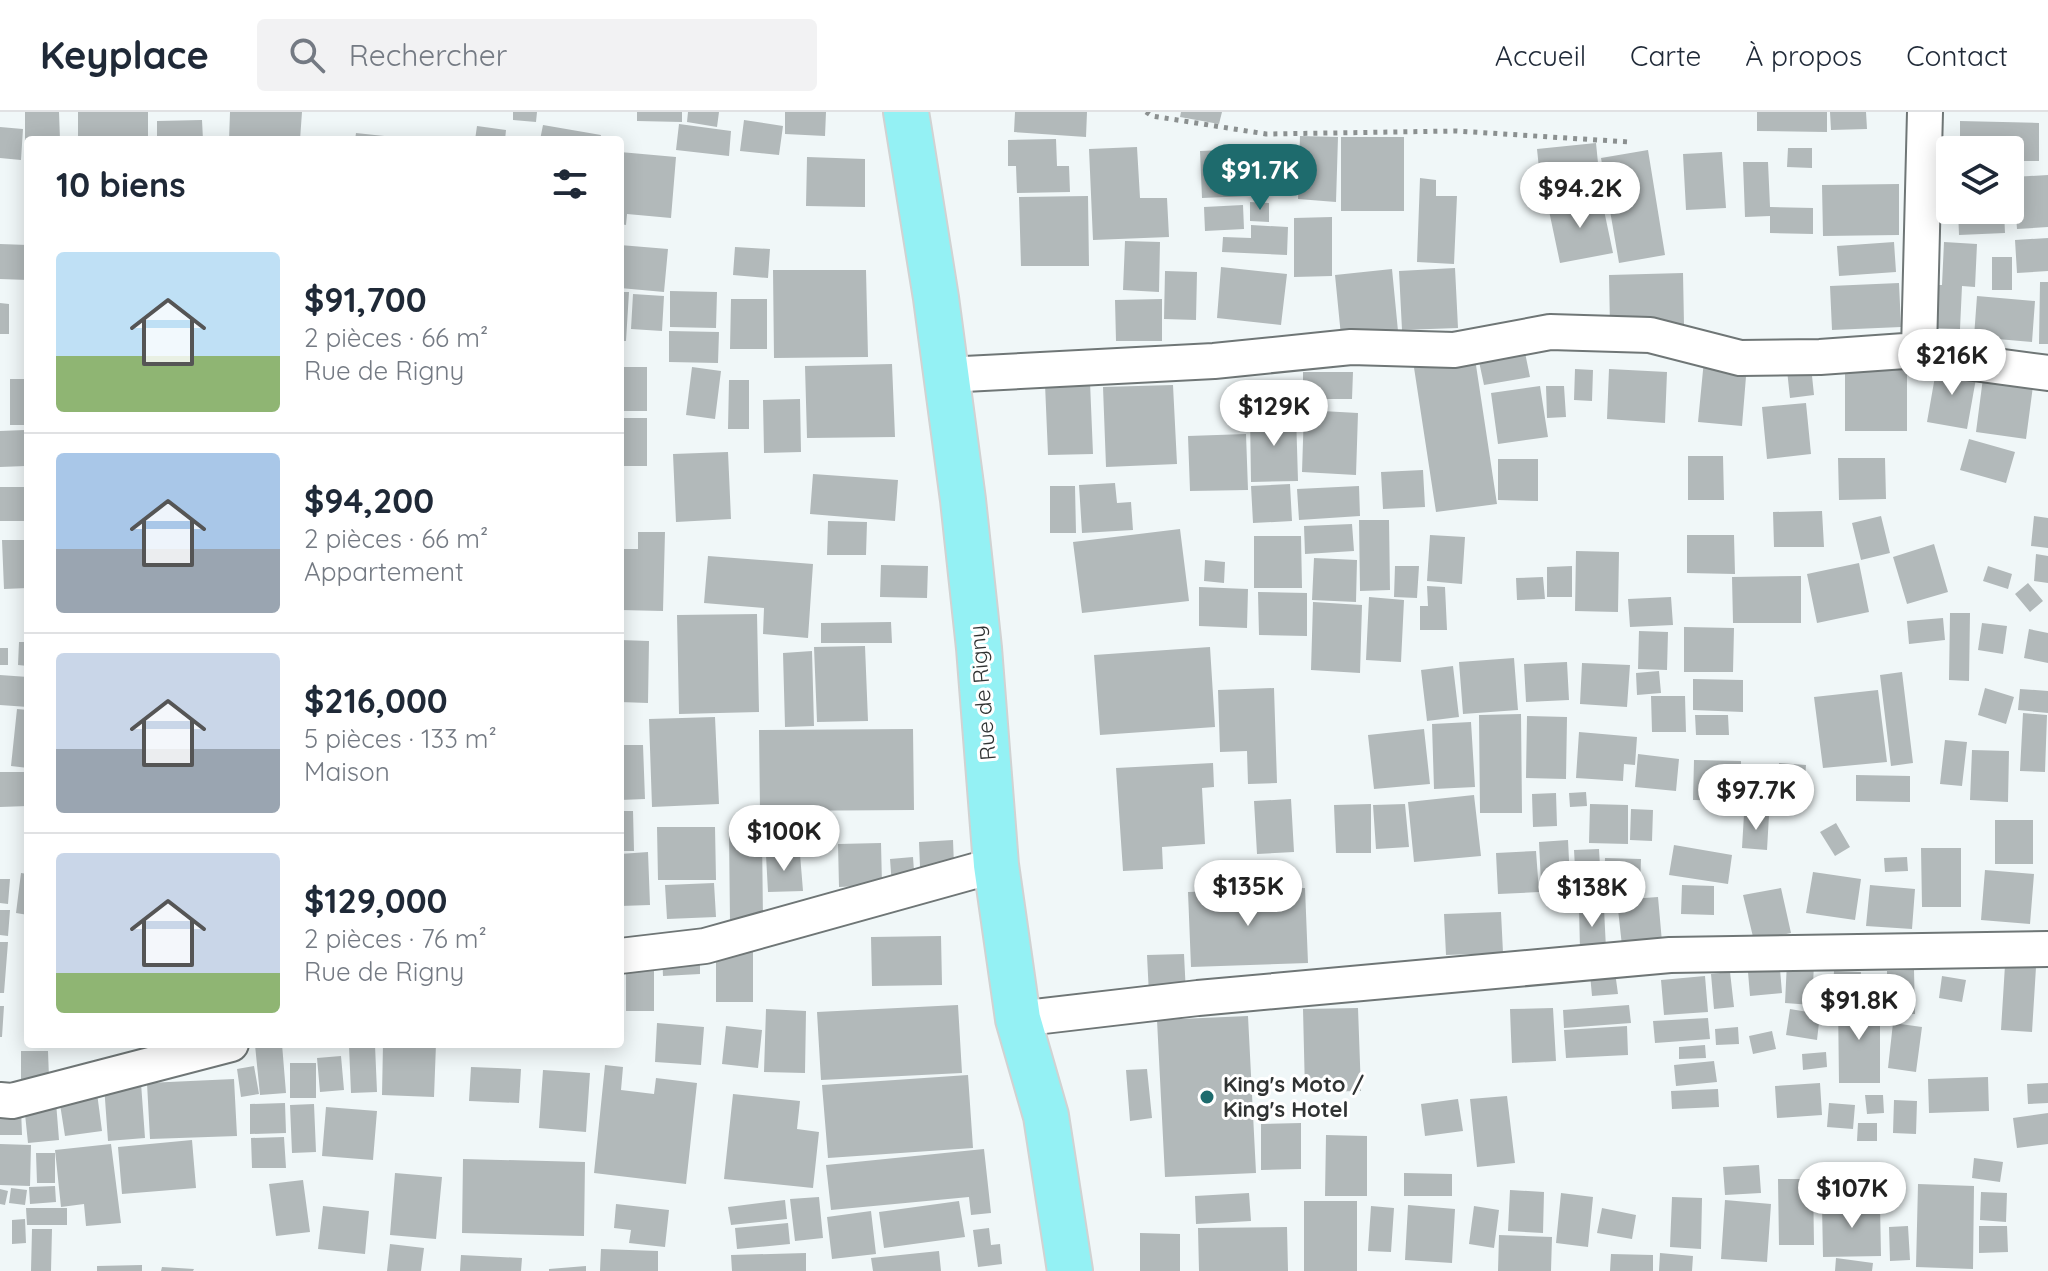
<!DOCTYPE html>
<html lang="fr">
<meta charset="utf-8">
<style>
:root{--surface:#fff;--page:#f2f2f3;--text:#1f2937;--muted:#747a83;--line:#e0e1e3;--accent:#1e6b6d}
body{margin:0;font-family:Quicksand,sans-serif;background:var(--page);color:var(--text);height:100vh;display:flex;flex-direction:column;font-size:30px;white-space:nowrap}
*{box-sizing:border-box;margin:0}
p{font-size:26px;color:var(--muted)}
.icon{flex:none;width:44px;height:44px;fill:none;stroke:currentColor;stroke-width:2;stroke-linecap:round;stroke-linejoin:round}
.map{position:relative;flex:1;overflow:hidden}
.sheet{position:absolute;left:24px;top:24px;width:600px;height:912px;display:flex;flex-direction:column;background:var(--surface);border-radius:8px;box-shadow:0 4px 20px #0003}
.sheet>*{flex:none}
.buttons{position:absolute;left:1936px;top:24px;display:grid;gap:16px}
.buttons a{display:grid;place-items:center;width:88px;height:88px;border-radius:8px;background:var(--surface);box-shadow:0 4px 20px #0003;font-size:40px}
.price{position:absolute;translate:-50% -68px;padding:0 18px;border-radius:28px;background:#fff;color:#222;font-size:26px;line-height:52px;filter:drop-shadow(0 2px 4px #0008)}
.price::after{content:'';position:absolute;left:50%;top:48px;width:24px;height:18px;margin-left:-12px;background:inherit;clip-path:polygon(0 0,100% 0,50% 100%)}
.price.selected{background:var(--accent);color:#fff}
ul{padding:0;list-style:none}
li{display:flex;align-items:center;gap:24px;height:200px;padding:0 32px}
li+li{border-top:2px solid var(--line)}
li span{display:grid;place-items:center;flex:none;width:224px;height:160px;border-radius:8px;color:#555}
li>.icon{margin-inline-start:auto}
span .icon{width:96px;height:96px;fill:#fffc;stroke-width:1}
li b{font-size:34px}
h2{display:flex;justify-content:space-between;align-items:center;height:96px;padding:0 32px;font-size:34px}
header{display:flex;align-items:center;gap:48px;box-sizing:border-box;height:112px;padding:0 40px;background:var(--surface);border-bottom:2px solid var(--line)}
header strong{font-size:38px}
nav{display:flex;gap:44px;margin-inline-start:auto;font-size:28px}
.search{width:560px;height:72px;background:var(--page);display:flex;align-items:center;gap:20px;box-sizing:border-box;padding:0 28px;border-radius:8px;color:var(--muted);font-size:30px}
.map>svg:first-child{display:block}
</style>
<header>
<strong>Keyplace</strong>
<div class="search"><svg class="icon" aria-label="search" viewBox="0 0 24 24"><circle cx="10" cy="10" r="6"/><path d="M15 15l6 6"/></svg>Rechercher</div>
<nav><a>Accueil</a><a>Carte</a><a>À propos</a><a>Contact</a></nav>
</header>
<div class="map">
<svg width="2048" height="1159" viewBox="0 0 2048 1159">
<rect width="100%" height="100%" fill="#f0f7f8"/>
<path fill="#b2b9ba" d="M25,0H59L60,28H28V33H25Z
M78,0H148V28H78Z
M230,0H302L300,28H229Z
M513,0H537L536,10L513,8Z
M637,0H682V10L637,9Z
M688,0H719L717,15L687,10Z
M785,0H826L825,24L785,22Z
M1015,0H1087L1086,25L1014,20Z
M1181,0H1222L1219,12L1180,5Z
M1757,0H1827V20L1757,19Z
M1830,0H1866L1867,17L1831,18Z
M202,8L203,28H157V9Z
M744,8L783,14L779,43L740,39Z
M1960,9L2039,11V49H2010V38H1960Z
M679,12L731,19L729,44L676,38Z
M543,13L601,23L600,28H540Z
M477,14L506,18L505,28H475Z
M0,15L23,17L21,48L0,46Z
M356,21L403,26L402,28H355Z
M1300,24L1338,25L1336,90L1298,87Z
M1341,25H1404V99H1341Z
M1056,27L1057,54H1069L1070,80L1017,81L1016,54H1008V28Z
M1596,31L1601,81L1542,86L1537,37Z
M1137,35L1140,86H1167L1169,125L1093,128L1089,37Z
M1788,36H1812V56L1787,55Z
M1247,37L1249,84L1202,86L1200,39Z
M1648,38L1665,143L1619,151L1601,46Z
M620,40L676,45L671,106L627,102L626,113L620,112Z
M1722,40L1726,96L1686,98L1683,42Z
M807,45L865,47V95L806,94Z
M1743,50H1768L1770,95L1813,96V122L1770,121V104L1745,105Z
M2048,63V115L2017,117L2013,65Z
M1420,66L1436,68V84H1457L1454,152L1417,150Z
M1899,72V123L1823,124L1822,73Z
M1088,84L1089,154H1021L1019,85Z
M1601,84L1613,141L1560,151L1548,94Z
M1250,90L1269,91V110L1250,109Z
M1243,93L1244,117L1205,119L1204,95Z
M1958,98H2004L2005,121L1959,123Z
M1332,105V164L1294,165V106Z
M1251,113L1288,115L1287,143L1222,140L1223,125L1251,126Z
M2048,126V159L2017,161L2015,128Z
M1125,129L1160,130L1159,180L1123,178Z
M1894,130L1896,160L1839,164L1837,134Z
M1944,130L1977,132L1975,175L1962,174L1960,217L1932,216L1934,173H1942Z
M0,132L28,133V168L0,167Z
M620,133L668,137L664,180L620,176Z
M735,135L770,137L768,166L733,163Z
M1992,145H2012V178H1992Z
M1221,155L1287,162L1281,213L1217,206Z
M1455,156L1458,216L1402,218L1399,159Z
M1392,157L1398,219L1341,224L1335,163Z
M773,158H866L868,245L774,246Z
M1165,159L1197,160L1196,208L1164,207Z
M1683,161L1684,213L1610,215L1609,163Z
M2040,170H2048V232H2039Z
M1899,171L1901,215L1832,218L1830,174Z
M670,179L717,180L716,216L670,215Z
M620,180H629L626,229H620Z
M633,182L664,184L662,219L631,217Z
M1977,184L2035,189L2032,230L1974,225Z
M731,187H767V237H730Z
M1162,187V229H1116L1115,188Z
M0,191L9,192V222H0Z
M25,215H28V250H25Z
M669,219L719,220L718,251L669,250Z
M1523,231L1530,265L1484,273L1477,240Z
M1474,240L1497,392L1436,400L1413,249Z
M1704,248L1747,252L1742,314L1698,310Z
M1845,251H1907V319H1845Z
M892,252L895,325L807,326L805,254Z
M1937,253L1977,261L1967,317L1927,310Z
M1811,254L1814,283L1790,286L1787,258Z
M620,255H647V299H620Z
M692,255L721,259L715,307L686,303Z
M1575,257L1593,258L1592,289L1574,288Z
M1609,257L1667,260L1665,311L1607,307Z
M1303,260H1353L1352,287H1303Z
M1983,266L2033,274L2026,327L1976,320Z
M10,267H28V313H10Z
M729,268H749V317H728Z
M1090,270L1093,342L1048,343L1045,272Z
M1173,273L1177,352L1106,355L1103,275Z
M1540,274L1548,325L1498,332L1491,281Z
M1546,274H1564L1566,305L1547,306Z
M800,287L801,340L764,341L763,288Z
M1806,291L1811,342L1767,347L1762,295Z
M1304,298L1358,301L1356,363L1302,360Z
M1250,302H1296L1298,369L1251,370Z
M620,306H647V354H620Z
M25,318L26,354L0,355V319Z
M1246,322L1248,378L1190,379L1188,324Z
M1969,327L2015,340L2006,371L1960,358Z
M728,340L731,407L676,410L673,342Z
M1688,344H1723L1724,388H1688Z
M1838,346H1885L1886,387L1839,388Z
M1498,347H1538V389L1498,388Z
M1423,358L1425,395L1383,397L1381,360Z
M813,362L898,368L895,409L810,402Z
M1115,371L1117,391L1131,390L1133,418L1082,421L1079,373Z
M1290,372L1292,409L1253,411L1251,374Z
M1050,374H1075L1076,421H1050Z
M1359,374L1360,404L1299,408L1297,377Z
M0,375H28V409H0Z
M1822,399L1824,435H1774L1773,400Z
M1881,404L1890,441L1861,448L1852,411Z
M2034,404L2048,406V436L2031,434Z
M1359,408H1389L1390,478L1360,479Z
M828,409L867,410L866,443H827Z
M1352,412L1354,439L1305,442L1304,414Z
M1180,417L1189,489L1082,501L1073,430Z
M638,420H665L663,499L620,498V437H638Z
M1430,423L1465,425L1462,472L1427,469Z
M1687,423H1734L1735,462L1687,461Z
M1254,424H1301L1302,476H1254Z
M2,428H28V476L4,477Z
M1934,432L1948,480L1907,492L1893,445Z
M1576,439L1619,440L1618,500L1575,499Z
M2036,442L2048,444V471L2034,469Z
M708,444L813,452L808,526L763,522L764,496L704,491Z
M1314,446L1357,448L1356,490L1312,488Z
M1205,448L1225,450L1224,471L1204,469Z
M1859,451L1869,500L1817,511L1807,462Z
M881,453L928,454L927,486L880,485Z
M1395,454H1419L1417,486L1394,485Z
M1572,454V485H1547V455Z
M1988,454L2012,462L2008,477L1983,469Z
M1801,464V511H1733L1732,465Z
M1543,465L1545,487L1517,488L1516,466Z
M2028,471L2043,489L2030,500L2015,482Z
M1427,474L1445,475L1447,518H1420V494H1428Z
M1199,475L1248,477L1247,516L1199,514Z
M1258,480L1307,481V524L1259,523Z
M1369,485L1404,488L1401,550L1366,548Z
M1671,485L1673,513L1630,515L1628,487Z
M1313,490L1362,493L1360,561L1311,558Z
M1950,501H1970L1969,569L1949,568Z
M757,502L759,600L679,602L677,503Z
M1943,506L1945,528L1909,532L1907,509Z
M891,510L892,531H821V511Z
M1982,511L2007,514L2003,542L1978,538Z
M1684,515L1734,516L1733,560H1684Z
M2029,517L2048,521V551L2024,546Z
M1639,519L1668,520L1667,558L1638,557Z
M620,528L649,529L648,591L620,590Z
M19,530H28V554L18,553Z
M865,534L868,609L817,610L814,535Z
M1210,535L1215,615L1100,623L1094,543Z
M0,536H8V553H0Z
M812,539L814,614L785,615L783,541Z
M1514,546L1518,598L1463,602L1459,550Z
M1567,550L1569,588L1526,590L1524,552Z
M1582,551L1630,553L1627,595L1580,592Z
M1453,554L1459,605L1427,609L1421,558Z
M1659,559L1661,581L1637,583L1636,561Z
M1902,560L1913,651L1891,654L1880,563Z
M0,563L28,565V595L0,593Z
M1693,567L1743,568V600L1693,598Z
M1274,576L1277,671L1248,672L1247,639L1220,640L1218,578Z
M1985,576L2014,585L2006,612L1978,603Z
M2020,577L2048,579V601L2018,598Z
M1878,578L1887,650L1823,656L1814,585Z
M1651,584H1685L1686,620H1652Z
M17,597L28,598V656L11,654Z
M2023,601L2047,603L2045,660L2020,659Z
M1521,602L1522,701H1480L1479,603Z
M1695,603H1728L1729,623H1696Z
M1527,604L1567,605L1566,667L1526,666Z
M715,605L719,692L652,695L649,607Z
M1471,610L1475,675L1434,677L1432,612Z
M913,617L914,698L760,699L759,618Z
M1424,617L1430,672L1374,677L1368,623Z
M1579,620L1637,625L1635,653L1624,652L1623,669L1576,666Z
M1945,628L1967,630L1962,674L1940,672Z
M620,633H643L645,687L620,688Z
M1972,638L2009,639L2008,690L1970,688Z
M1638,642L1679,647L1676,679L1635,675Z
M1694,648L1741,649V689L1693,688Z
M1213,651L1214,675L1202,676L1205,732L1162,735L1163,757L1123,759L1116,656Z
M1779,651L1806,653L1803,694L1748,690L1750,665L1778,666Z
M0,660H28V694L0,695Z
M1856,663L1910,664V690L1856,689Z
M1586,680L1587,694L1570,695L1569,681Z
M1556,681L1557,714L1533,715L1532,682Z
M1474,683L1481,744L1414,750L1408,690Z
M1291,687L1294,740L1257,742L1254,689Z
M1371,692V741H1336L1334,693Z
M1405,692L1409,735L1376,737L1373,693Z
M1590,692L1628,693V732L1589,731Z
M1631,697L1653,698L1652,729L1630,728Z
M620,699H633L634,739H620Z
M1744,702L1769,703L1767,738L1742,736Z
M1995,708H2033V752H1995Z
M1836,711L1850,735L1835,744L1820,720Z
M657,715H715L716,768H658Z
M729,721H762L763,810H730Z
M953,728L954,754L920,755L919,730Z
M1568,728L1570,769L1541,771L1539,730Z
M881,731L882,773L839,775L838,732Z
M1674,733L1732,743L1728,772L1669,763Z
M1921,736H1961V795H1922Z
M1599,737L1602,790L1577,791L1574,738Z
M1536,739L1539,780L1498,782L1496,741Z
M648,740L650,793L620,794V742Z
M800,742L803,779L768,780L766,743Z
M913,745L915,773L892,774L890,747Z
M1907,745L1908,759L1885,760L1884,746Z
M1605,746L1641,747L1640,777L1604,776Z
M1985,758L2034,762L2030,812L1981,808Z
M1813,760L1861,767L1855,808L1806,801Z
M21,761L28,762V803L16,801Z
M0,767H10L8,792L0,791Z
M714,771L716,805L667,807L665,773Z
M1682,773L1714,774V803L1681,802Z
M1870,773L1915,777L1912,817L1866,814Z
M1305,776L1308,851L1191,855L1188,780Z
M1781,776L1791,821L1754,829L1743,783Z
M1658,785L1662,830L1622,834L1617,788Z
M1579,796H1604L1606,837L1580,838Z
M0,798H10L8,824L0,823Z
M1501,800L1503,841L1446,843L1444,802Z
M941,824L942,873L872,874L871,825Z
M0,830H8L4,881H0Z
M716,839H753V890H716Z
M700,840V862L663,864L662,842Z
M1184,842L1186,882L1149,883L1147,843Z
M626,850H654V899H626Z
M1787,850L1814,852L1812,893L1785,891Z
M2005,853L2036,855L2032,920L2001,918Z
M1780,857L1782,881L1750,884L1748,860Z
M1914,858L1915,902L1888,903L1887,859Z
M1834,859L1861,860L1859,878L1833,876Z
M1615,860L1618,882L1592,884L1590,862Z
M1730,860L1734,895L1714,897L1711,862Z
M1705,864L1708,900L1664,903L1661,868Z
M1942,864L1966,868L1962,890L1939,886Z
M1880,889V971H1839L1838,890Z
M958,893L962,961L821,968L817,900Z
M1629,893L1631,911L1564,916L1563,898Z
M0,894H4L2,925H0Z
M1358,896L1361,979L1305,980L1303,897Z
M1553,896L1556,949L1512,951L1510,897Z
M766,897L806,899L805,961L764,960Z
M1790,897L1820,902L1817,928L1786,923Z
M1248,904L1256,1061L1165,1065L1157,908Z
M1708,906L1710,927L1655,931L1653,909Z
M657,911L704,915L701,953L655,950Z
M1893,911L1922,915L1916,960L1888,956Z
M726,914L762,918L758,956L722,952Z
M1627,914L1628,943L1566,946L1564,918Z
M1738,915L1739,932L1716,933L1715,917Z
M1772,919L1776,937L1753,942L1749,924Z
M282,932L286,981L260,983L255,933Z
M383,932H436L434,985L382,983Z
M375,933L377,980L351,981L349,934Z
M1705,933L1706,946L1679,947V935Z
M21,939H48L49,966L21,967Z
M1826,940L1827,955L1803,958L1802,942Z
M341,944L344,978L320,980L317,946Z
M1714,949L1717,970L1676,974L1674,953Z
M290,951H316V986H290Z
M605,953L623,955L621,978L654,982L656,966L697,971L686,1072L594,1061Z
M254,954L259,982L241,985L237,957Z
M471,955L521,957L519,991L469,989Z
M1147,957L1152,1006L1130,1009L1126,958Z
M543,958L590,961L586,1020L539,1016Z
M968,963L973,1036L828,1046L822,973Z
M1988,965L1989,999L1929,1001L1928,967Z
M234,967L237,1024L150,1027L147,971Z
M141,971L145,1026L108,1029L104,973Z
M1820,971L1822,1003L1777,1006L1775,974Z
M2048,971V991L2028,992L2027,972Z
M1718,977L1719,995L1672,997L1671,979Z
M97,981L102,1019L65,1024L59,986Z
M733,982L800,989L797,1017L819,1020L813,1076L724,1067Z
M1865,983H1883L1884,1001L1867,1002Z
M1507,984L1515,1051L1477,1055L1470,987Z
M1458,987L1463,1019L1425,1024L1421,992Z
M1894,988L1917,989L1916,1022L1893,1021Z
M56,990L59,1028L28,1031L24,992Z
M285,991L286,1021L250,1022V992Z
M1829,991L1855,993L1853,1017L1827,1015Z
M314,992L316,1040L292,1041L290,993Z
M326,995L377,999L373,1048L322,1044Z
M0,996H21L22,1023H0Z
M2048,1001V1032L2017,1036L2013,1006Z
M1301,1011V1057L1261,1058V1012Z
M1858,1011H1877V1029H1857Z
M1326,1023L1367,1024V1084H1325Z
M284,1025L286,1056H252L251,1026Z
M192,1028L196,1076L122,1082L118,1035Z
M0,1032L31,1033L30,1074L0,1073Z
M111,1032L121,1111L86,1114L84,1092L61,1095L55,1038Z
M984,1037L991,1101L971,1103L969,1085L831,1098L826,1053Z
M36,1041H55V1071H37Z
M1974,1046L2003,1050L2000,1070L1972,1066Z
M463,1047L585,1050L584,1124L462,1121Z
M1759,1053L1761,1081L1725,1083L1723,1055Z
M395,1061L442,1065L436,1127L390,1123Z
M1404,1061L1452,1062V1084H1404Z
M1778,1067H1813L1814,1133H1779Z
M303,1068L310,1120L276,1124L269,1072Z
M1918,1072L1974,1074L1973,1157L1916,1155Z
M55,1074L56,1090L30,1092L29,1075Z
M11,1076L27,1078L25,1093L9,1091Z
M0,1077L8,1079L5,1093L0,1092Z
M1510,1078L1544,1080L1543,1121L1508,1119Z
M1981,1080L2007,1081L2006,1110L1980,1108Z
M1249,1081L1251,1109L1196,1112L1195,1084Z
M1561,1081L1593,1085L1588,1135L1556,1131Z
M819,1085L823,1126L795,1129L790,1087Z
M1672,1085L1702,1086L1701,1137L1670,1135Z
M785,1088L787,1107L731,1113L728,1095Z
M1725,1088L1771,1092L1767,1150L1721,1147Z
M959,1089L965,1125L884,1136L879,1100Z
M1304,1089H1357V1159H1304Z
M616,1092L669,1098L665,1135L629,1131L631,1118L614,1116Z
M1880,1092L1881,1144L1823,1145L1822,1093Z
M1408,1093L1455,1097L1452,1151L1405,1148Z
M323,1094L369,1099L365,1142L318,1137Z
M1371,1094L1394,1096L1391,1140L1368,1139Z
M1474,1094L1499,1098L1494,1136L1469,1132Z
M26,1096H67V1113H27Z
M1602,1096L1636,1103L1632,1127L1597,1121Z
M871,1099L876,1142L832,1147L827,1105Z
M25,1107L26,1131L12,1132V1108Z
M788,1111L790,1132L737,1137L735,1116Z
M1908,1114L1910,1148L1890,1149L1889,1115Z
M1979,1114H2007L2008,1140L1979,1141Z
M1287,1115L1288,1159H1199L1198,1116Z
M989,1116L991,1133L1000,1132L1002,1152L978,1155L973,1118Z
M32,1117H52L51,1159H31Z
M1140,1121L1180,1122V1159H1140Z
M1499,1123L1552,1125L1551,1159H1498Z
M390,1132L424,1136L421,1159H387Z
M601,1137L658,1139V1159H600Z
M939,1139L941,1159H873L871,1146Z
M806,1141V1159H732L731,1143Z
M1660,1141L1693,1144L1692,1159H1659Z
M1611,1142L1653,1143V1159H1610Z
M461,1143L522,1146L521,1159H460Z
M1836,1146L1873,1151L1872,1159H1835Z
M142,1153V1159H97V1154Z
M586,1154V1159H549V1157Z
M162,1155L194,1157L193,1159H161Z"/>
<g fill="none" stroke-linecap="round" stroke-linejoin="round">
<g stroke="#6f7676" stroke-width="38">
<path id="minor" d="M1919,238L1925,0
M945,263L1214,249L1351,235L1454,238L1550,220L1650,223L1740,246L1820,245L1919,238L1966,250L2048,261
M620,844L705,834L996,753
M1018,907L1198,886L1670,843L2048,837
M0,988L12,989L231,932"/>
</g>
<g stroke="#d1d2d2" stroke-width="48">
<path id="primary" d="M906,0L936,186L963,388L979,536L996,753L1018,907L1046,1004L1070,1159"/>
</g>
<path stroke="#8b9090" stroke-width="5" stroke-dasharray="4 6" stroke-linecap="butt" d="M1146,0L1152,4L1266,22L1457,19L1629,30"/>
<use href="#minor" stroke="#fff" stroke-width="34"/>
<use href="#primary" stroke="#94f1f4" stroke-width="44"/>
</g>
<circle fill="#1e6b6d" stroke="#fff" stroke-width="3" cx="1207" cy="985" r="8"/>
<g text-anchor="middle" stroke-width="6" stroke-linejoin="round" paint-order="stroke">
<g font-size="22" fill="#303333" stroke="#fff">
<text transform="translate(982 581) rotate(-95)" y="8">Rue de Rigny</text>
</g>
<g font-size="22" font-weight="bold" fill="#303333" stroke="#fff" text-anchor="start">
<text x="1223" y="980">King's Moto /<tspan x="1223" dy="25">King's Hotel</tspan></text>
</g>
</g>
</svg>
<div class="buttons">
<a><svg class="icon" aria-label="layers" viewBox="0 0 24 24"><path d="M12 4l9 5-9 5-9-5zM3 14l9 5 9-5"/></svg></a>
</div>
<b class="price selected" style="left:1260px;top:100px">$91.7K</b>
<b class="price" style="left:1580px;top:118px">$94.2K</b>
<b class="price" style="left:1952px;top:285px">$216K</b>
<b class="price" style="left:1274px;top:336px">$129K</b>
<b class="price" style="left:1756px;top:720px">$97.7K</b>
<b class="price" style="left:784px;top:761px">$100K</b>
<b class="price" style="left:1248px;top:816px">$135K</b>
<b class="price" style="left:1592px;top:817px">$138K</b>
<b class="price" style="left:1859px;top:930px">$91.8K</b>
<b class="price" style="left:1852px;top:1118px">$107K</b>
<section class="sheet">
<h2>10 biens<svg class="icon" aria-label="filters" viewBox="0 0 24 24"><path d="M4 7h16M4 17h16"/><circle cx="9" cy="7" r="2"/><circle cx="15" cy="17" r="2"/></svg></h2>
<ul>
<li><span style="background:linear-gradient(#bfe0f5 65%,#8fb573 0)"><svg class="icon" aria-label="home" viewBox="0 0 24 24"><path d="M3 11l9-7 9 7M6 9v11h12V9"/></svg></span><div><b>$91,700</b><p>2 pièces · 66 m²</p><p>Rue de Rigny</p></div></li>
<li><span style="background:linear-gradient(#a9c7e8 60%,#9aa5b1 0)"><svg class="icon" aria-label="home" viewBox="0 0 24 24"><path d="M3 11l9-7 9 7M6 9v11h12V9"/></svg></span><div><b>$94,200</b><p>2 pièces · 66 m²</p><p>Appartement</p></div></li>
<li><span style="background:linear-gradient(#c9d6e8 60%,#9aa5b1 0)"><svg class="icon" aria-label="home" viewBox="0 0 24 24"><path d="M3 11l9-7 9 7M6 9v11h12V9"/></svg></span><div><b>$216,000</b><p>5 pièces · 133 m²</p><p>Maison</p></div></li>
<li><span style="background:linear-gradient(#c9d6e8 75%,#8fb573 0)"><svg class="icon" aria-label="home" viewBox="0 0 24 24"><path d="M3 11l9-7 9 7M6 9v11h12V9"/></svg></span><div><b>$129,000</b><p>2 pièces · 76 m²</p><p>Rue de Rigny</p></div></li>
</ul>
</section>
</div>
